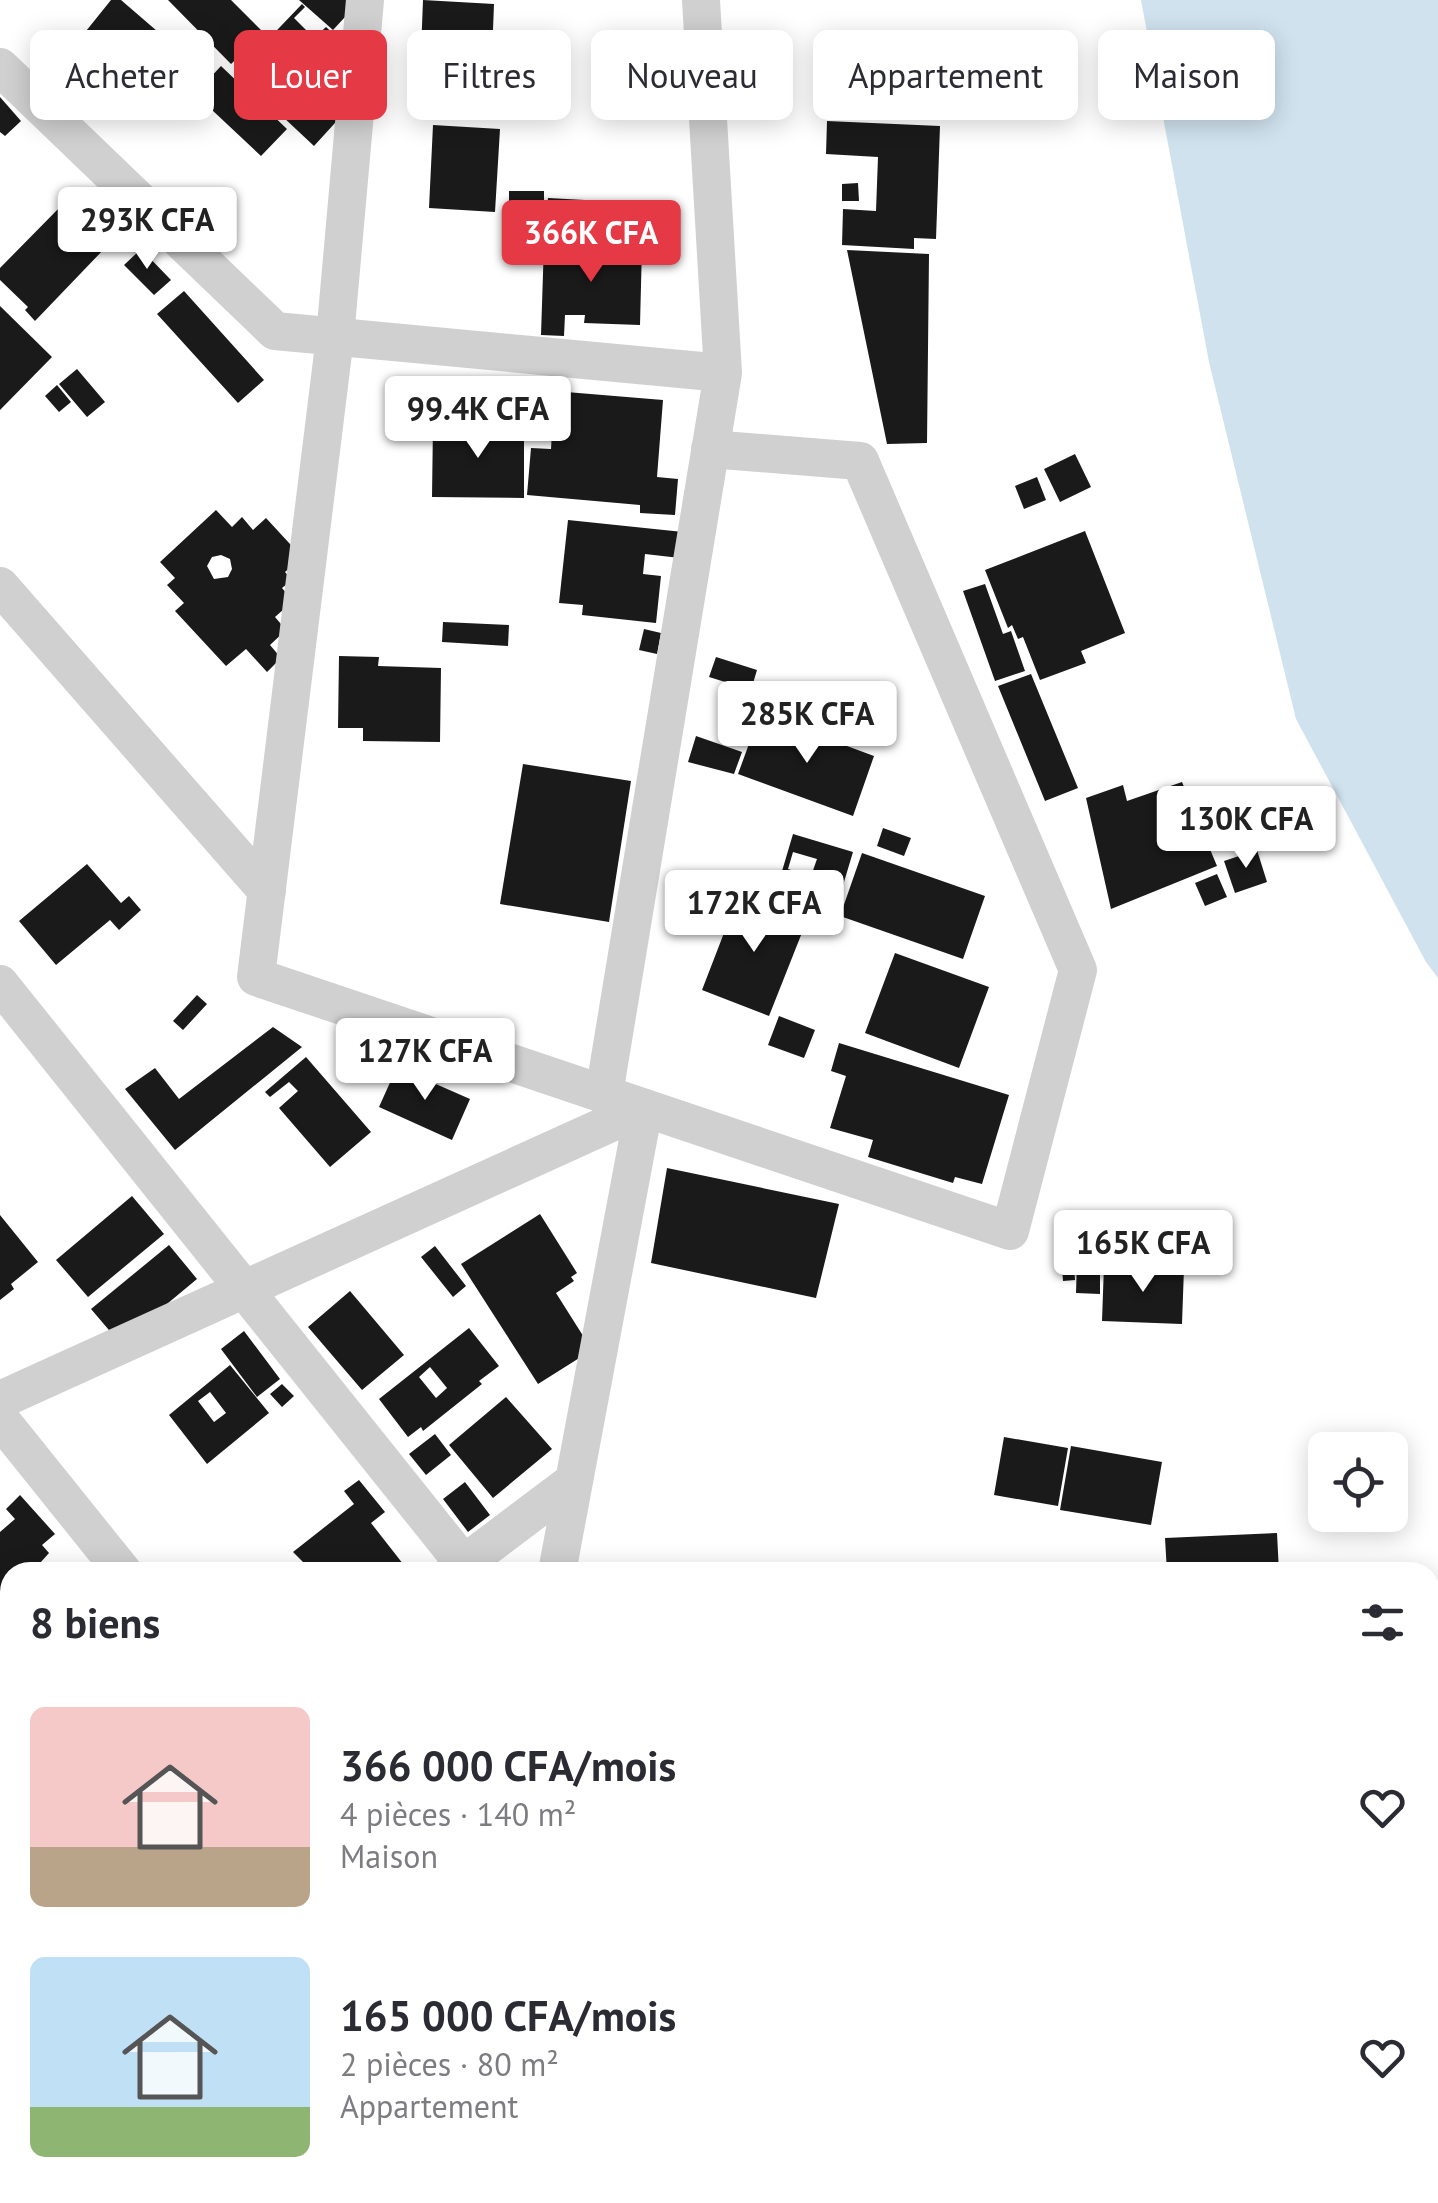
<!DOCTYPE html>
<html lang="fr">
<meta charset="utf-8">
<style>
:root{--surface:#fff;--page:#f2f2f3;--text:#2b2b33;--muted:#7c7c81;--accent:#e63946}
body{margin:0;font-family:"PT Sans",sans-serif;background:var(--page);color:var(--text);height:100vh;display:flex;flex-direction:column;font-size:38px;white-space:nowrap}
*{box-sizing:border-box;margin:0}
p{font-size:32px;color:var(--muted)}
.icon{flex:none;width:55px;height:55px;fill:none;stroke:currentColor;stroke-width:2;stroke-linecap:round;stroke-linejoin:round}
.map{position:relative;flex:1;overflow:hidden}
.details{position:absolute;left:0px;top:1562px;width:1440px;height:642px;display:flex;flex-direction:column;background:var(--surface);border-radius:30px 30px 0 0;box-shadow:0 5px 25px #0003}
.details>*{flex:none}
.top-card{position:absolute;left:30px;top:30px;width:1380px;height:90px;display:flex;gap:20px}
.fabs{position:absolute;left:1308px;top:1432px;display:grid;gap:20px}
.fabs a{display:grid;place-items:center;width:100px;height:100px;border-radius:15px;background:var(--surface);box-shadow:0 5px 25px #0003;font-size:50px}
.price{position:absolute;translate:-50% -85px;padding:0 22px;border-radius:10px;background:#fff;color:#222;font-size:32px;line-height:65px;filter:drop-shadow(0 2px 5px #0008)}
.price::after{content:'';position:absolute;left:50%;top:60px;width:30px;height:22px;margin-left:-15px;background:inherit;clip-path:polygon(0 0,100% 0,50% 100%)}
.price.on{background:var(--accent);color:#fff}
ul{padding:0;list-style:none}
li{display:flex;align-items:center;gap:30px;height:250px;padding:0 30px}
li span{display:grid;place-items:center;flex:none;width:280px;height:200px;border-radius:15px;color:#555}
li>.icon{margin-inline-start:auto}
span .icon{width:120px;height:120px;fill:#fffc;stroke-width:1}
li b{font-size:42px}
h2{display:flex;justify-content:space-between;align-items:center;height:120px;padding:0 30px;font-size:42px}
.pill{padding:0 35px;border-radius:15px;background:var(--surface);box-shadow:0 5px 25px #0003;font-size:35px;line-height:90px}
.pill.on{background:var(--accent);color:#fff}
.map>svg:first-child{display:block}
</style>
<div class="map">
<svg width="1438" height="2203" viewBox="0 0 1438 2203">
<rect width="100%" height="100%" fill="#fff"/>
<path fill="#cfe2ee" d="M1141,0H1438V978L1426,962L1296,719L1209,362Z"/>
<path fill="#1a1a1a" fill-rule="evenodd" d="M111,0H121L179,50L122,104L70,51ZM121,44L140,61L126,77L106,60Z
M168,0H231L264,33L231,64Z
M299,0H352L357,4L333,30Z
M423,0L494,4L491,81L420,78Z
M302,4L305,7L294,18L314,38L326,27L337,37L303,73L345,112L314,146L236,73Z
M54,38L72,56L50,78L33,60Z
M512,62L548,64L547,86L510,84Z
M221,66L287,129L261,156L195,94Z
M0,97L21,121L5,136L0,132Z
M827,121L940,126L936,239L914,238V249L842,245L843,209L876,211L878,157L826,154Z
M433,125L500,129L495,212L429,208Z
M858,183L859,201H842V184Z
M509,191H544V218H509Z
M548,198L603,201L602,224H596L595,240L544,236Z
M62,205L105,248L35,321L25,310L28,307L0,280V268Z
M544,243L642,246L640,325L584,323L585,315H565L564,336L541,335Z
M141,249L171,280L154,295L124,265Z
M847,250L929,254L927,443L887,444Z
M184,291L264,380L238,403L157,314Z
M0,306L52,357L0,410Z
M77,369L105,402L87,417L59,384Z
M505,381L532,382L531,402L504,401Z
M57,385L71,402L59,412L45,396Z
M542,390L663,400L657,477L678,479L675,515L640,513V505L527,495L531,448L551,449L552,432L539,431Z
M433,424L524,425V498L432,497Z
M1075,454L1091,487L1060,502L1044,469Z
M1037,477L1046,500L1024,509L1015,486Z
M216,510L232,527L242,517L253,530L266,518L302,557L285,572L292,580L282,588L293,601L275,617L286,630L270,645L281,658L267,672L246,649L226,666L175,611L184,603L167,585L175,578L160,562ZM221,555L230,559L232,569L228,577L214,579L207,566L212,557Z
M568,520L683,532L680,558L645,554L643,574L661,576L656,623L582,615L583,605L559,603Z
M1085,531L1125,633L1081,651L1086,663L1040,680L1023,637L1018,639L1012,625L1008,628L985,570Z
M985,584L1003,634L1011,631L1025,671L995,681L963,591Z
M443,622L509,625L508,646L442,642Z
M644,629L661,633L657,654L639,650Z
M339,656L379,657L378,666L441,668L440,742L363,741V728H338Z
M716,657L757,670L751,690L709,677Z
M1031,674L1078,788L1045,801L998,686Z
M757,722L779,731L782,722L874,756L853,816L738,774Z
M696,736L742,752L734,774L688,762Z
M523,764L631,781L609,922L500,904Z
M1182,782L1217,866L1111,909L1086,798L1123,785L1127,801Z
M883,828L911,838L904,856L877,846Z
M793,834L853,852L832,922L772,905ZM793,852L817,859L811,876L788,869Z
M1257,850L1267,882L1235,893L1224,861Z
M862,853L985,896L963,959L840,916Z
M87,864L121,903L129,896L141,910L119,930L110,920L56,965L19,921Z
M1217,874L1227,897L1205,906L1195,883Z
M739,894L807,920L769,1016L702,990Z
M895,953L989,987L959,1068L865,1033Z
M197,995L207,1004L183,1030L173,1021Z
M779,1016L815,1030L804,1058L768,1045Z
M273,1027L302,1047L175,1150L125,1089L155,1068L179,1099Z
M839,1043L1009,1095L982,1184L955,1177L953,1183L868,1157L873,1140L830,1128L846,1076L831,1071Z
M306,1057L371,1132L330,1167L279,1108L298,1091L289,1082L270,1097L265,1092Z
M397,1067L470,1099L452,1140L379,1107Z
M667,1168L839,1204L816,1298L651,1263Z
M132,1196L164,1234L88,1297L56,1260Z
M540,1214L577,1273L571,1277L574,1281L556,1293L592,1350L538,1384L461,1264Z
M0,1215L38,1262L11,1284L14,1289L0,1300Z
M169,1245L197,1279L120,1343L91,1309Z
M435,1246L466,1286L453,1297L421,1257Z
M1077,1262H1100V1294L1076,1293Z
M1104,1265L1184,1268L1182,1324L1102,1321Z
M1062,1266H1074L1075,1280L1063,1281Z
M350,1291L404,1355L362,1390L308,1327Z
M469,1328L499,1366L479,1381L482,1384L423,1431L421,1427L408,1437L379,1399ZM430,1367L447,1388L436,1398L419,1377Z
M244,1331L280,1379L257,1397L221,1349Z
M230,1365L269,1413L207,1464L169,1415ZM210,1392L226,1413L214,1422L198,1401Z
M282,1384L294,1396L282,1407L270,1394Z
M506,1397L552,1449L493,1498L449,1445Z
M435,1434L451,1455L426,1475L409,1454Z
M1004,1437L1068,1448L1058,1506L994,1495Z
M1071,1446L1162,1462L1151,1525L1060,1510Z
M359,1480L385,1512L371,1523L407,1569L402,1572H313L293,1552L354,1504L344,1491Z
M465,1482L490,1515L468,1532L443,1499Z
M20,1495L55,1534L42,1545L49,1553L32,1572H10V1609L0,1618V1532L15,1519L6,1509Z
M1277,1533L1279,1572H1167L1165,1538Z
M10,2040V2143L0,2151V2048Z
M10,2165V2190L0,2177V2173Z
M14,2195H98L100,2198L93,2203H20Z
M251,2195H267L273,2203H256Z
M486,2195H563L560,2203H483Z
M1282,2195H1318L1338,2203H1279Z"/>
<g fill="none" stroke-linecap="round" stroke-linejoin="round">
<path stroke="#cdcdcd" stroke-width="6" stroke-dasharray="5 5" stroke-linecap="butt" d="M1430,2185L1438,2189"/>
<path stroke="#d0d0d0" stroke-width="38" d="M365,0L335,337L256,977L1010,1231L1078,970L860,461L710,449
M0,67L275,331L723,373
M0,586L267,891
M0,984L464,1564
M604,1094L723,373L701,0
M0,1400L644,1108
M0,1419L123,1572
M453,1572L574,1481
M557,1572L644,1108
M0,1931L10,1943
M220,2195L226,2203
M439,2203L441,2195
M712,2203L714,2195
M1048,2203L1051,2195
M1256,2203L1258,2195"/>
</g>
</svg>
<div class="fabs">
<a><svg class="icon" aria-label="locate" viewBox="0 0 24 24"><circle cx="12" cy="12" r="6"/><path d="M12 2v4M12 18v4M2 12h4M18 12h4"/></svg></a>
</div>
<b class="price" style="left:147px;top:272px">293K CFA</b>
<b class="price on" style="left:591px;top:285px">366K CFA</b>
<b class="price" style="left:478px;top:461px">99.4K CFA</b>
<b class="price" style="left:807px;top:766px">285K CFA</b>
<b class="price" style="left:1246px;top:871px">130K CFA</b>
<b class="price" style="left:754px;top:955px">172K CFA</b>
<b class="price" style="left:425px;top:1103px">127K CFA</b>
<b class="price" style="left:1143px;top:1295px">165K CFA</b>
<div class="top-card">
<a class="pill">Acheter</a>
<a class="pill on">Louer</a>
<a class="pill">Filtres</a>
<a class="pill">Nouveau</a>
<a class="pill">Appartement</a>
<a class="pill">Maison</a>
</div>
<section class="details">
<h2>8 biens<svg class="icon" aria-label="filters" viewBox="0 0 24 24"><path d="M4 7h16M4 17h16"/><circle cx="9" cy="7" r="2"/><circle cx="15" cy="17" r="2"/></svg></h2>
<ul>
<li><span style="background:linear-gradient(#f6c9c9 70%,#b9a48a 0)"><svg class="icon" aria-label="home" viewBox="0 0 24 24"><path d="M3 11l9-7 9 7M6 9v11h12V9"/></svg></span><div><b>366 000 CFA/mois</b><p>4 pièces · 140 m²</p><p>Maison</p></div><svg class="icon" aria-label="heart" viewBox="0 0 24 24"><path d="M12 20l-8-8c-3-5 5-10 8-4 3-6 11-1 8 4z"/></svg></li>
<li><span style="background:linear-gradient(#bfe0f5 75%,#8fb573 0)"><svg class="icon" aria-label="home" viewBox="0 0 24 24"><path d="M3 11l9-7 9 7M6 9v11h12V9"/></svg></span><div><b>165 000 CFA/mois</b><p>2 pièces · 80 m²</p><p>Appartement</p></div><svg class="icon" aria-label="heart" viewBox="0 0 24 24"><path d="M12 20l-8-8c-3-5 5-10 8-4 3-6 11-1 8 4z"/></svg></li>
</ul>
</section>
</div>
